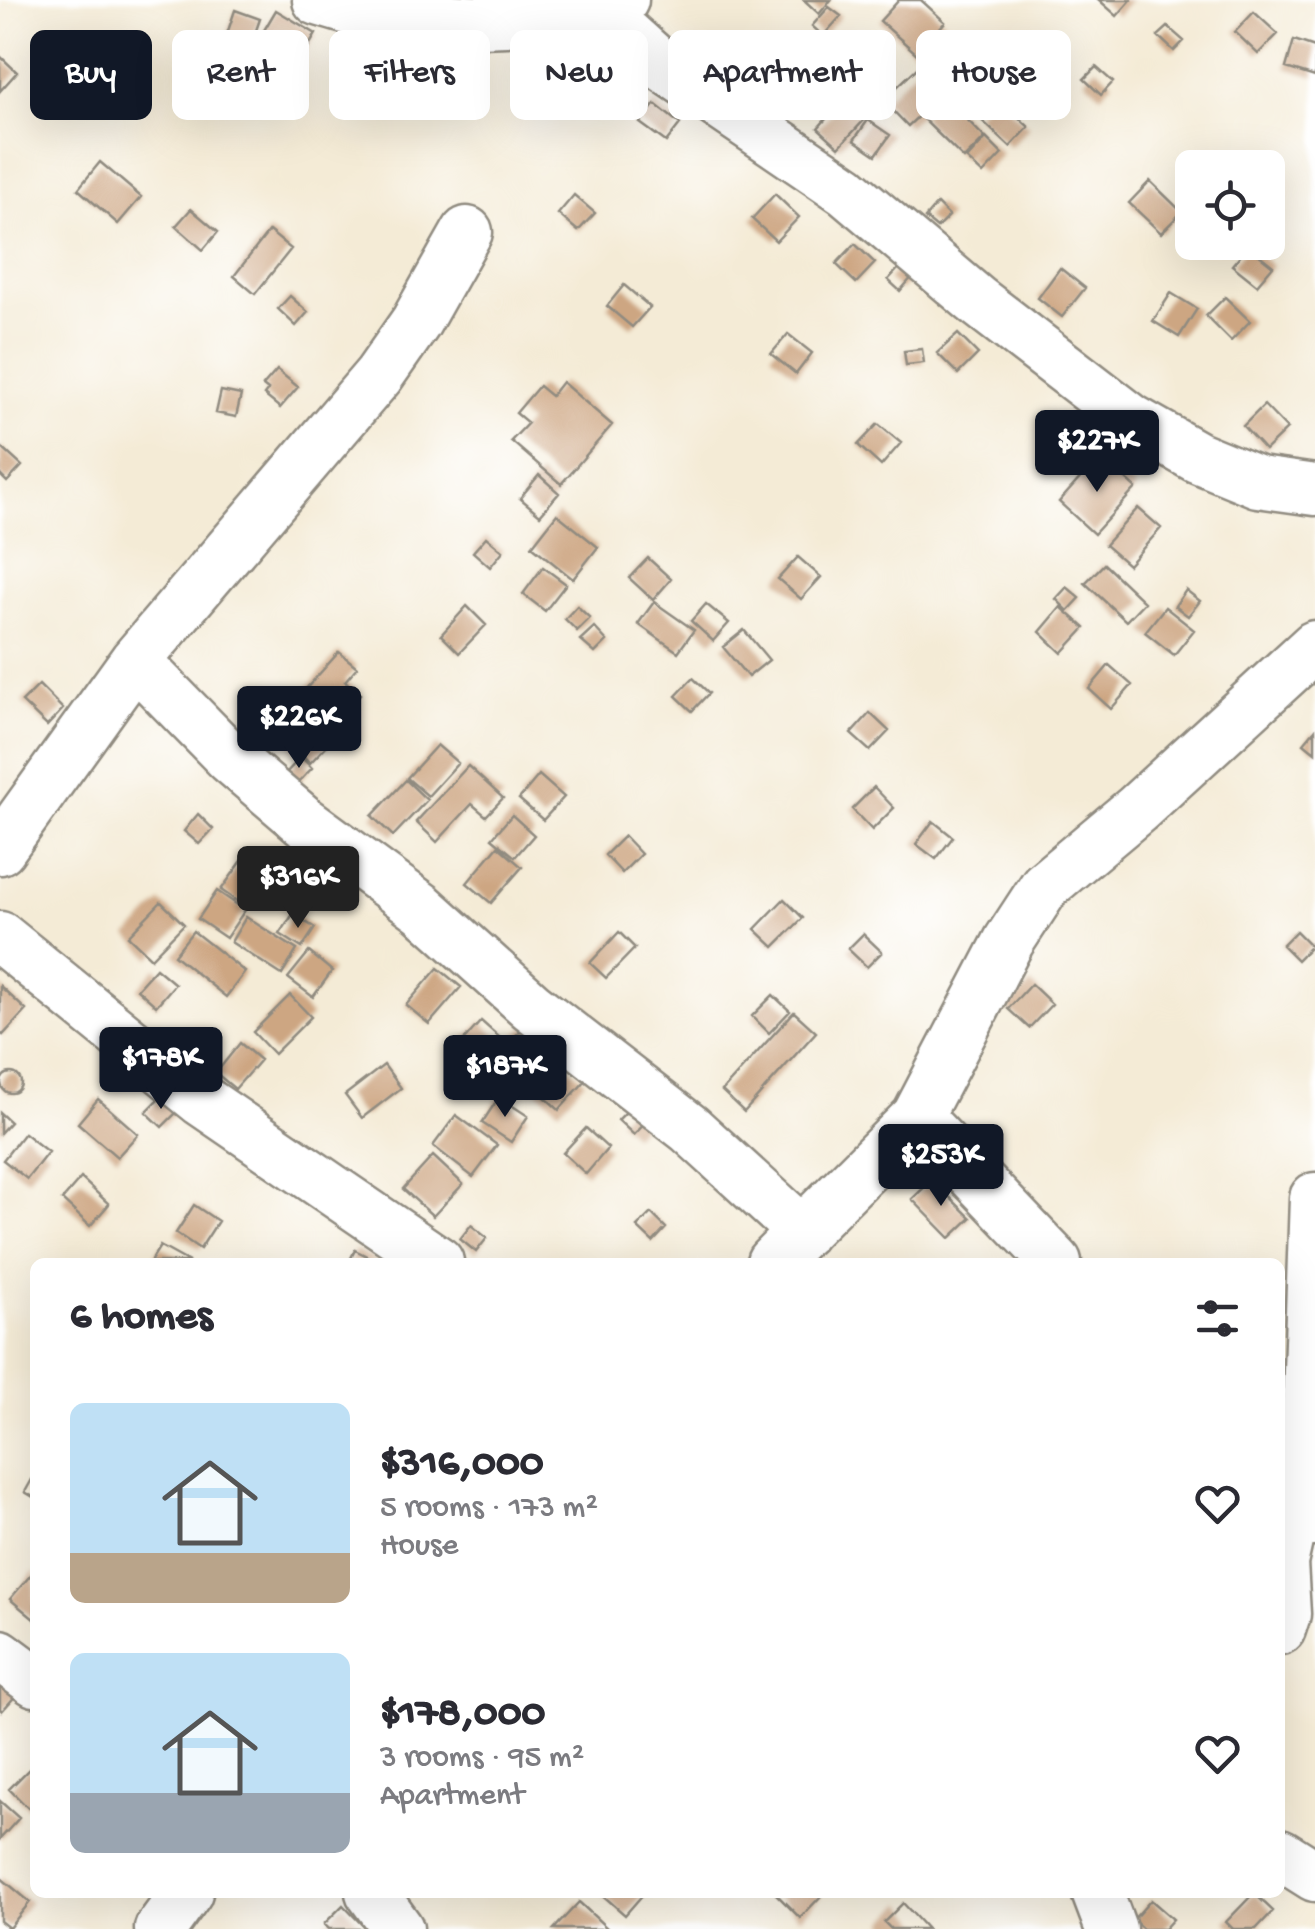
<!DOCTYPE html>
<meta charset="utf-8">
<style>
:root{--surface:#fff;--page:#f7f7f7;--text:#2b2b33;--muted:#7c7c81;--accent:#111827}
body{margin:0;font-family:"Gochi Hand",sans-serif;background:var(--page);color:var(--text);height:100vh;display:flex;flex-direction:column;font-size:38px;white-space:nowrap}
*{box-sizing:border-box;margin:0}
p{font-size:32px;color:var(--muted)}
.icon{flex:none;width:55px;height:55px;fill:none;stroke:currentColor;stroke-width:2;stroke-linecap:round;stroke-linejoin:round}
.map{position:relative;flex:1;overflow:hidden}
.side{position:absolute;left:30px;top:1258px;width:1255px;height:640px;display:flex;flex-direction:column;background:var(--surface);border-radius:15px;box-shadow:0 10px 40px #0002}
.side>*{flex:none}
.banner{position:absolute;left:30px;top:30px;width:1255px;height:90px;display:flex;gap:20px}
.fabs{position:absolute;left:1175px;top:150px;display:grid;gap:20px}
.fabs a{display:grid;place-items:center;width:110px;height:110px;border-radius:15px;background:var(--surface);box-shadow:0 10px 40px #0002;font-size:50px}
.price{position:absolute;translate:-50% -85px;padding:0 22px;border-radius:10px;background:var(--accent);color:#fff;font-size:32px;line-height:65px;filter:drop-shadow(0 2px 5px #0008)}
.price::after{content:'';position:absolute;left:50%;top:60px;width:30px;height:22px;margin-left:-15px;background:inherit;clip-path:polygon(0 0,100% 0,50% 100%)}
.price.current{background:#222;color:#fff}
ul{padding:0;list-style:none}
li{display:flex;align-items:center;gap:30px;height:250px;padding:0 40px}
li span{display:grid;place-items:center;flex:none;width:280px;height:200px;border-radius:15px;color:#555}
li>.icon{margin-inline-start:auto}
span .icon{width:120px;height:120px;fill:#fffc;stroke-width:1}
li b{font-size:42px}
h2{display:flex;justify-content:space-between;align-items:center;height:120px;padding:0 40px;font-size:42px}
.pill{padding:0 35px;border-radius:15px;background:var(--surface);box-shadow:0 10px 40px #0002;font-size:35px;line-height:90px}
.pill.current{background:var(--accent);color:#fff}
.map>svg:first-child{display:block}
</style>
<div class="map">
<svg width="1315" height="1929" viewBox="0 0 1315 1929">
<rect width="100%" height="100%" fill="#fff"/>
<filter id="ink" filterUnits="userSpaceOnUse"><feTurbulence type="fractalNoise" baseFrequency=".01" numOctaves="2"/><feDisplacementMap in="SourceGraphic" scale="20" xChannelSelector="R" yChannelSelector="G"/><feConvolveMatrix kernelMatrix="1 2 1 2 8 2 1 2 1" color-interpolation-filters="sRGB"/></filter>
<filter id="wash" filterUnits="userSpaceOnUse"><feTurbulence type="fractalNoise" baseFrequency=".0048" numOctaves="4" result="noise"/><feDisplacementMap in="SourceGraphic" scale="40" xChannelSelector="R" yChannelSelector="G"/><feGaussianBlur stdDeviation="2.25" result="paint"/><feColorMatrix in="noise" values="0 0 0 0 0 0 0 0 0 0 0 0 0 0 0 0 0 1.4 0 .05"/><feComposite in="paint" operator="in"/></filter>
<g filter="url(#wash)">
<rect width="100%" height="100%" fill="#f4ebd6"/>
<g id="blocks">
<path fill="#cda682" d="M804,0H831L819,14Z
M899,0H921L945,22L923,47L937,33L947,43L928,64L880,21Z
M1099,0H1131L1117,16Z
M829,7L841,16L823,36L812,26Z
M235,10L260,19L251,45L226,37Z
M276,10L316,34L303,56L263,32Z
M1254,12L1278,34L1258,54L1235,32Z
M1168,27L1184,41L1174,51L1158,36Z
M812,34L830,50L818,63L800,48Z
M1294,40L1315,47V77L1286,68Z
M756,44L772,59L758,74L742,60Z
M797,48L817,67L796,90L791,85L782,96L766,81Z
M0,56L17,72L0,91Z
M1096,67L1113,82L1101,95L1084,79Z
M917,68L985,138L964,159L921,117L937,99L908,126L883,100Z
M994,95L1029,127L1010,147L976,115Z
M844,99L866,118L839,147L818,128Z
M655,104L680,124L666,142L640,123Z
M868,120L890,135L876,155L854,140Z
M986,138L1002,154L983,174L967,159Z
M100,162L141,197L118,224L78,189Z
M1150,181L1182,212L1161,233L1129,203Z
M775,194L799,217L776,241L752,219Z
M574,195L595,213L578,231L558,214Z
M937,204L949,216L937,228L925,218Z
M191,209L218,232L203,250L176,226Z
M269,231L291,249L255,294L234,276Z
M855,244L875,263L856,283L836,264Z
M1248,246L1273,266L1257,285L1232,265Z
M901,266L913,276L900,291L888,280Z
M1060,268L1085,288L1062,317L1038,298Z
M624,285L650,307L632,327L607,306Z
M1171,293L1197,309L1179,337L1153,321Z
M290,296L308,312L296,326L278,309Z
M1225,297L1250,321L1231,341L1206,316Z
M788,334L812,353L796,374L771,354Z
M958,334L978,354L958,374L937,353Z
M922,349L924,363L906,365L904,351Z
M277,370L298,387L280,408L264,395L268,390L263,386Z
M562,382L612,425L561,484L511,441L528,423L516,413L539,386L551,396Z
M221,391L241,395L236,417L216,413Z
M1264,405L1287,429L1265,450L1243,426Z
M878,424L901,443L881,466L858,445Z
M0,446L22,466L7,482L0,475Z
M1100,456L1136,488L1094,534L1059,502Z
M539,475L559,493L540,515L520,498Z
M1138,508L1161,528L1128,565L1105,545Z
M557,514L598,547L573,579L532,546Z
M486,537L503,551L490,567L473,552Z
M798,557L821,577L801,599L778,579Z
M648,558L671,579L653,600L629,578Z
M1104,564L1144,602L1126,621L1085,583Z
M543,567L566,584L545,611L523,594Z
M1067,587L1080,598L1068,611L1056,599Z
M1186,590L1200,601L1188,616L1175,606Z
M654,602L694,630L678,652L638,624Z
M706,604L729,623L713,641L691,621Z
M467,606L486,625L459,653L441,635Z
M577,606L590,618L577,631L565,619Z
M1061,607L1085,628L1062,653L1040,632Z
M1165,607L1194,630L1174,655L1145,632Z
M594,627L607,641L595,653L580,640Z
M744,630L769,660L748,677L723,647Z
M339,652L357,667L345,681L360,694L326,729L296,700Z
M1109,665L1132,685L1111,709L1089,689Z
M693,678L709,693L692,711L676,696Z
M39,685L63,709L47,726L22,702Z
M293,709L329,743L310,763L275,728Z
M870,713L889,731L870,751L851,734Z
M1315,730V752L1304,743Z
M437,745L458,763L428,796L407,778Z
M301,757L312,768L297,784L286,773Z
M468,766L503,798L486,816L472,804L437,842L416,822Z
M539,775L564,797L543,820L519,799Z
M406,780L427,800L393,836L372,816Z
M874,787L894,808L872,830L852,809Z
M198,814L213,829L199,844L184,831Z
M512,815L534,835L515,857L492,838Z
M933,821L953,837L936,859L916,844Z
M624,836L641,854L622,873L605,855Z
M498,846L522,867L491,903L467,883Z
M249,851L272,867L244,906L221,890Z
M328,883L342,895L331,907L318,896Z
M217,891L245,910L226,938L198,919Z
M784,899L803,918L774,947L755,929Z
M161,902L184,924L151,958L128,936Z
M293,914L315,928L302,948L280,934Z
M246,917L297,950L282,975L231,942Z
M193,931L245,972L226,997L174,955Z
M1296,931L1311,946L1297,960L1282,945Z
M619,932L635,948L606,978L590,963Z
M863,934L882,952L867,967L848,949Z
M309,952L332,971L313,997L288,978Z
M156,968L175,984L156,1006L137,989Z
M438,968L461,987L429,1024L406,1005Z
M1031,984L1052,1004L1029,1028L1008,1009Z
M0,986L26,1010L3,1035L0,1033Z
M290,995L311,1017L274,1054L253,1032Z
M773,995L790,1011L769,1033L752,1016Z
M794,1012L816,1032L744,1112L722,1091Z
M481,1021L508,1045L477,1080L450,1056Z
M526,1026L538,1039L527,1050L514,1037Z
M195,1028L215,1045L205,1058L184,1041Z
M240,1043L260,1060L235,1089L216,1073Z
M561,1060L585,1081L559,1110L536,1089Z
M384,1065L401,1088L362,1118L345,1095Z
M1 1083a10 10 0 1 1 20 0a10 10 0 1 1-20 0Z
M499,1097L528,1116L511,1142L482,1123Z
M160,1098L176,1113L162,1127L146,1112Z
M98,1099L138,1134L117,1157L78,1123Z
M632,1106L648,1120L634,1135L618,1120Z
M0,1113L10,1122L0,1133Z
M456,1115L497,1145L473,1177L433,1146Z
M586,1128L608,1148L586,1174L563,1153Z
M24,1133L48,1152L27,1179L3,1160Z
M433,1156L463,1184L433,1216L403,1189Z
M81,1178L109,1204L90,1226L62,1200Z
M932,1180L971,1218L950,1238L912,1199Z
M194,1205L218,1221L200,1249L176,1233Z
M651,1213L666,1228L653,1242L637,1227Z
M471,1225L487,1238L476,1252L460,1239Z
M160,1246L189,1262H150Z
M355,1250L379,1262H349Z
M35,1474V1498L25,1492Z
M35,1570V1620L10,1599Z
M0,1676L18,1693L2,1711L0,1709Z
M29,1769L35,1775V1801L28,1808L9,1789Z
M0,1801L19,1818L0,1839Z
M0,1877L30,1902L9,1928L0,1921Z
M599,1892H645L625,1915Z
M774,1892H817L821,1896L800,1918Z
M1254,1893L1273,1911L1256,1929H1233L1226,1922Z
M1151,1900L1173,1919L1164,1929H1143L1133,1920Z
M579,1902L608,1929H554Z
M903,1903L927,1929H891L884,1922Z
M343,1905L366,1929H329L324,1924Z"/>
</g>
</g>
<g filter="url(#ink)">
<use href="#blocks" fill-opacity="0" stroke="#908b80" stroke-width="2.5"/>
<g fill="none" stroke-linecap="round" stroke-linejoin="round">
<g stroke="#908b80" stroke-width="55">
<path id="minor" d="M318,0L365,14L479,22L607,17L623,0
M607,17L656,61L846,190L976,300L1132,420L1197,457L1258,482L1315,490
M135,661L230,758L305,822L422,908L531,1006L690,1129L803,1232
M0,849L135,661L379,375L416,322L467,232
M0,937L201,1100L438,1262
M917,1117L1056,1262
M1315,1198L1307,1429L1295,1505L1315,1521
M772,1262L917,1117L1009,941L1045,886L1137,809L1315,646
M1280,1492L1295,1505L1282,1563L1285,1614L1280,1629
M0,1655L35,1681
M1280,1854L1315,1876
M371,1892L398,1929
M1097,1892L1111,1929
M160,1929L187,1892"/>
</g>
<use href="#minor" stroke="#fff" stroke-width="50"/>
</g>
</g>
</svg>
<div class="fabs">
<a><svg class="icon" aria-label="locate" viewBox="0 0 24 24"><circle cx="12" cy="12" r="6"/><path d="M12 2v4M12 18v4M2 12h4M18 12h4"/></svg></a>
</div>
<b class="price" style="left:1097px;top:495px">$227K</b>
<b class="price" style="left:299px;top:771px">$226K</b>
<b class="price current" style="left:298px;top:931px">$316K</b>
<b class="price" style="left:161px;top:1112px">$178K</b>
<b class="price" style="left:505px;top:1120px">$187K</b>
<b class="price" style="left:941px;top:1209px">$253K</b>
<div class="banner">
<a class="pill current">Buy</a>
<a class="pill">Rent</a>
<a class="pill">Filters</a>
<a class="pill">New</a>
<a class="pill">Apartment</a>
<a class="pill">House</a>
</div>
<section class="side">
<h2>6 homes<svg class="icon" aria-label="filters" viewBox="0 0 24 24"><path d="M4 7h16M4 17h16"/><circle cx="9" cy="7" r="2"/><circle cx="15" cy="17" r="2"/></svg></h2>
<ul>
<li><span style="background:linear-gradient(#bfe0f5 75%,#b9a48a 0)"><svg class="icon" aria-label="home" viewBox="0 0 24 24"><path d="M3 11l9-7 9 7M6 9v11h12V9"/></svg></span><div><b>$316,000</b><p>5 rooms · 173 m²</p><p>House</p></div><svg class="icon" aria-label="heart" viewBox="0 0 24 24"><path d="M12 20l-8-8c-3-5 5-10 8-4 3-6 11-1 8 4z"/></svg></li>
<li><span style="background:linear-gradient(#bfe0f5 70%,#9aa5b1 0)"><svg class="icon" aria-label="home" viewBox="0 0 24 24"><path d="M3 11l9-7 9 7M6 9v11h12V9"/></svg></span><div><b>$178,000</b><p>3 rooms · 95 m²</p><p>Apartment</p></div><svg class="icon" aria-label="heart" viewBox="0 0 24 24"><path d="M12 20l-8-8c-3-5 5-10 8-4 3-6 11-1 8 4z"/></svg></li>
</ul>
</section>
</div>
